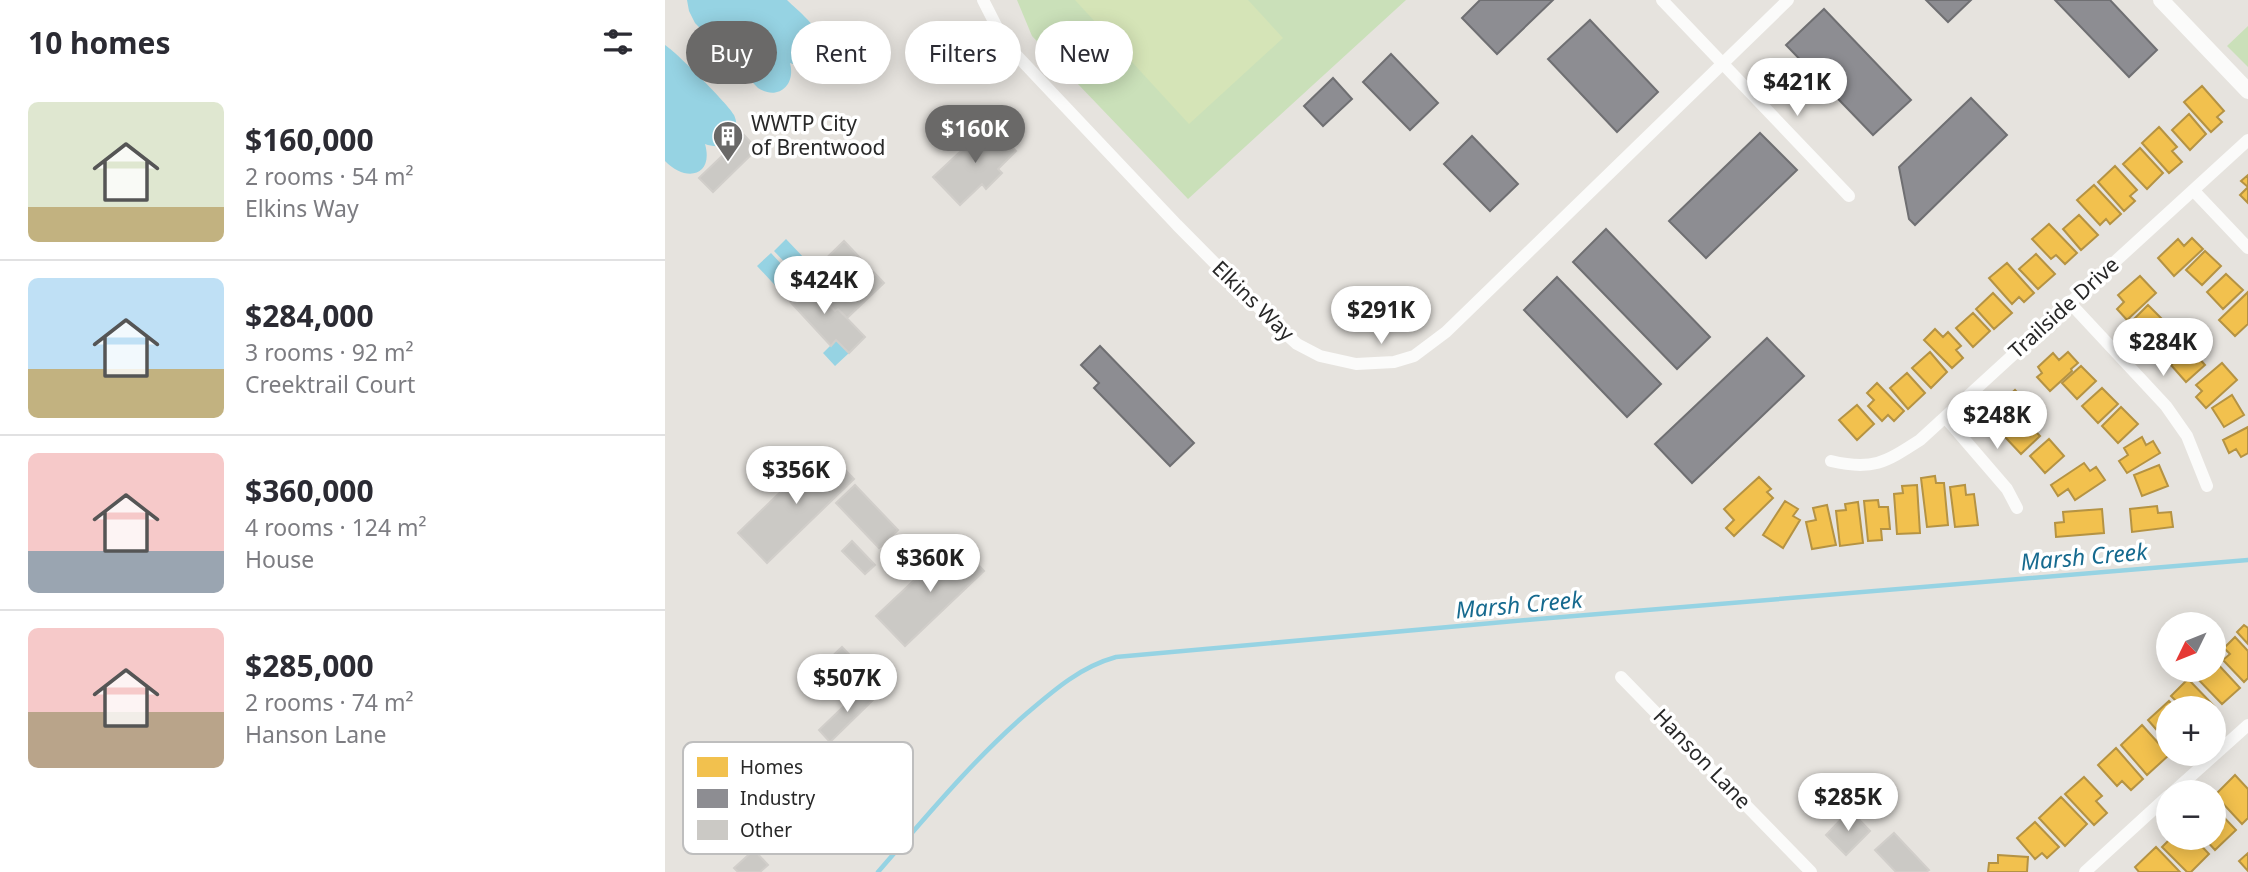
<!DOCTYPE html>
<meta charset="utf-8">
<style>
:root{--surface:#fff;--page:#f7f7f7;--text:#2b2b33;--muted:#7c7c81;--line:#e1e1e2;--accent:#6a6968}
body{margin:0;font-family:"Noto Sans",sans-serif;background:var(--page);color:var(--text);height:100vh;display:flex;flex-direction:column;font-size:26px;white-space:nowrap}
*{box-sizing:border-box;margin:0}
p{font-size:23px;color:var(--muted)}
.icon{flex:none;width:38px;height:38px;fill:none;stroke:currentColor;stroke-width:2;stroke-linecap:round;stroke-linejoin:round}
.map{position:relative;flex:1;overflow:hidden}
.sheet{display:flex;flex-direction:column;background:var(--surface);width:665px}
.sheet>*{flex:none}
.guide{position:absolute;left:21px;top:21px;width:665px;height:63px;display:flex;gap:14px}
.needle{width:46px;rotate:227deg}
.fabs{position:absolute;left:1491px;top:612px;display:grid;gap:14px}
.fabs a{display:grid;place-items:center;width:70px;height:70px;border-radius:50%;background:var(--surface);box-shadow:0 4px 18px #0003;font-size:35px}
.price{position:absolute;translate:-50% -60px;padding:0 16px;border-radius:24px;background:#fff;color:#222;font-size:23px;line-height:46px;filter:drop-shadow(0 2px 4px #0008)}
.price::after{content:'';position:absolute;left:50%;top:42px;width:21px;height:16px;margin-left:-10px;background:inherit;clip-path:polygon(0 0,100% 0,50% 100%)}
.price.current{background:var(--accent);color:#fff}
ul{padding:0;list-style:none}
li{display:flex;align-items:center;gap:21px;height:175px;padding:0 28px}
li+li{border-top:2px solid var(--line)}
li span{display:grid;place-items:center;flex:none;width:196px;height:140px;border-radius:10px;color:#555}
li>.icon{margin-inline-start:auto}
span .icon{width:84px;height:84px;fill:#fffc;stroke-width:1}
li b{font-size:30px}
h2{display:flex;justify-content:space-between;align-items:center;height:84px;padding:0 28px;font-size:30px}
.tag{padding:0 24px;border-radius:32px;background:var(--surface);box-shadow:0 4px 18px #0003;font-size:24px;line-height:63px}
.tag.current{background:var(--accent);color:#fff}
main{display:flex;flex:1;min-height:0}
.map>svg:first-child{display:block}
</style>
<main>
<section class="sheet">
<h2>10 homes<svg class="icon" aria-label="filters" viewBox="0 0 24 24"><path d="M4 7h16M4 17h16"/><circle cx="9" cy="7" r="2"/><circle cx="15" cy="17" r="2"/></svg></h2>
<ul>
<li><span style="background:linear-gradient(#dfe7d0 75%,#c2b280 0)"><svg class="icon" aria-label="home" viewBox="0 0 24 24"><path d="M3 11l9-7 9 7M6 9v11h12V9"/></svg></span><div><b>$160,000</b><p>2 rooms · 54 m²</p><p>Elkins Way</p></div></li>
<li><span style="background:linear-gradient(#bfe0f5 65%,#c2b280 0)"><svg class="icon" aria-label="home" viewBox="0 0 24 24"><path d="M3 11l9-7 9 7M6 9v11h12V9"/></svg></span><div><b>$284,000</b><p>3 rooms · 92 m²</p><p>Creektrail Court</p></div></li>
<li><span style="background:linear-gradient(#f6c9c9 70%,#9aa5b1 0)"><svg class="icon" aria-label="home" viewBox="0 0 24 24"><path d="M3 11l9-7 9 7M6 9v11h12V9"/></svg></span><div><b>$360,000</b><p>4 rooms · 124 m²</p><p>House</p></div></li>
<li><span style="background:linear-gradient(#f6c9c9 60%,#b9a48a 0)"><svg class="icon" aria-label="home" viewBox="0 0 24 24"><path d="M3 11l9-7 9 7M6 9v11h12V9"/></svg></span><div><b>$285,000</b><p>2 rooms · 74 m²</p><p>Hanson Lane</p></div></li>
</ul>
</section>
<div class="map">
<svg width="1583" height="872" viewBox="0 0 1583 872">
<rect width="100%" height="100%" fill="#e6e3de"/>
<path fill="#cae0b9" d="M352,0H741L523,199L367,36Z
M1583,26V67L1562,46Z"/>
<path fill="#d5e4b7" d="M410,0H583L618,38L524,124Z"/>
<path fill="#96d3e3" d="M22,0H122C135,13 171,39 150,59C143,67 134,66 125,63C131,85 113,101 93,88L30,23L24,11Z
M0,45C10,51 64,105 69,115C73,123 72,134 65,140C57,148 49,147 40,144C49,176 21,183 0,161Z
M121,239L140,259L128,271L109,251Z
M106,253L134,283L120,296L92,266Z
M171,340L184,353L170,366L158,353Z"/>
<path fill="#f2c14e" stroke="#b59343" stroke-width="2" d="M1537,86L1559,111L1552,117L1557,122L1546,132L1519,102Z
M1524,114L1541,134L1525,150L1507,130Z
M1494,127L1512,147L1507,151L1517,162L1504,173L1477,143Z
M1475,148L1498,173L1482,189L1458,164Z
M1450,166L1472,190L1465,196L1470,201L1459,211L1433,182Z
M1583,175V203L1575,195L1583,187L1576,181Z
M1429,185L1456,214L1445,224L1441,219L1435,225L1412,200Z
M1414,215L1433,235L1416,250L1398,229Z
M1384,224L1412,253L1400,264L1391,255L1386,259L1367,239Z
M1527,238L1538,249L1509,276L1493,258L1513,239L1519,246Z
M1540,251L1556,266L1537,285L1521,270Z
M1371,254L1390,274L1373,289L1354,269Z
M1342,263L1369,293L1359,302L1354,297L1347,304L1324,278Z
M1561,274L1578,290L1558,309L1542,292Z
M1475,276L1491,293L1462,320L1452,309L1459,302L1453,295Z
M1583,292V324L1570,336L1554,320Z
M1328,293L1347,313L1329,329L1311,309Z
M1483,305L1500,322L1480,341L1464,324Z
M1308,313L1325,331L1308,347L1291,328Z
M1513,320L1529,337L1499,365L1488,354L1498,344L1493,339Z
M1270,329L1278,337L1283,332L1296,346L1291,350L1298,358L1287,368L1259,340Z
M1525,348L1540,365L1521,382L1506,365Z
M1265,352L1282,372L1266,388L1247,368Z
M1403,352L1413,363L1406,369L1407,371L1385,391L1372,377L1377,373L1373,367L1388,353L1394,360Z
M1557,363L1572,380L1541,408L1531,397L1537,391L1531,385Z
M1416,366L1431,381L1412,399L1397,383Z
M1242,373L1260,393L1243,409L1225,388Z
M1212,383L1239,411L1229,421L1223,415L1217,421L1203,406L1209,400L1202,393Z
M1437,388L1453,404L1433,423L1417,406Z
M1350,390L1365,407L1336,434L1327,423L1334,417L1328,410Z
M1567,395L1579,415L1559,427L1547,408Z
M1192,405L1209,424L1192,440L1174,420Z
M1456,407L1473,424L1453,443L1437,426Z
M1359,420L1375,436L1356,454L1340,437Z
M1583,427V453L1576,457L1571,449L1564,453L1558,440Z
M1477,437L1481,445L1488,441L1495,453L1462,473L1454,461L1463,455L1459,448Z
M1384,439L1399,456L1380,473L1365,456Z
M1419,463L1425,471L1431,467L1440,480L1410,500L1403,489L1393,496L1386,485Z
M1494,465L1503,486L1477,496L1469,475Z
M1270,476L1271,483H1279L1283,525L1262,527L1256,478Z
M1094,477L1106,489L1102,492L1108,498L1069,536L1061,528L1069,520L1059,509Z
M1252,485L1255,533L1232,534L1229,494L1238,493L1237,486Z
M1300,485L1301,495L1309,494L1313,525L1290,527L1285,487Z
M1213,500L1214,507H1223L1225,529H1216L1217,540L1203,541L1199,501Z
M1120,501L1133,509L1128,516L1135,520L1118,548L1098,535Z
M1193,502L1198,543L1175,546L1171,511L1181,510L1180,504Z
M1162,505L1171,545L1147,549L1141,522L1151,520L1148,508Z
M1492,506L1493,513L1506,512L1508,527L1467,532L1465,509Z
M1437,509L1439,533L1391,537L1390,523L1399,522L1398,512Z
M1579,625L1583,628V644L1572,632Z
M1570,637L1583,651V678L1579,682L1558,660L1565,654L1559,648Z
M1549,660L1575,688L1557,704L1529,675L1534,670H1549Z
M1523,679L1550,707L1549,709H1519L1506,696Z
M1504,701L1512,709H1503V743L1483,720Z
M1477,725L1504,755L1482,775L1456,745Z
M1451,748L1478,779L1466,790L1457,781L1452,786L1433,765Z
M1570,775L1583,789V818L1577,824L1550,795Z
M1419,777L1437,796L1431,801L1442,813L1429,825L1400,794Z
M1396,797L1422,824L1400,846L1374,818Z
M1549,807L1571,830L1550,850L1539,838H1549Z
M1370,822L1394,847L1382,858L1377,853L1370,859L1352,838Z
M1506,838H1529L1544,854L1526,872H1522L1497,847Z
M1491,847L1515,872H1474L1470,867Z
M1583,853V871L1574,861Z
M1333,855L1363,857L1362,872H1323L1324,863H1333Z"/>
<path fill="#8d8d92" stroke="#6f6f72" stroke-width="2" d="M815,0H888L832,54L797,18Z
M1261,0H1306L1283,22Z
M1390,0H1445L1492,50L1464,77Z
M1159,9L1246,100L1208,135L1121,45Z
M925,20L993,92L952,132L883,59Z
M726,54L773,103L745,130L698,82Z
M668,78L687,99L658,126L639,106Z
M1306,98L1342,135L1250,225L1244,219L1234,167Z
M1095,133L1132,170L1041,258L1004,221Z
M807,136L853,184L825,211L779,164Z
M941,229L1045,337L1012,369L908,262Z
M892,277L996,384L962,417L859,310Z
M1102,338L1139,376L1027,483L990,444Z
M435,346L529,443L505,466L429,388L434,383L416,365Z"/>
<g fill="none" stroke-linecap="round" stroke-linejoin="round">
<path stroke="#96d3e3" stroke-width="4.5" d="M213,872C261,817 306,762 361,714C389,690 415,667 451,657L873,619L1583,560"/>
</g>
<path fill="#cbc9c5" stroke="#d1ceca" stroke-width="2" d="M325,124L351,151L333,169L337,173L321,189L317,184L295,205L268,177Z
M79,135L92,149L48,192L34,178Z
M179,241L219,283L182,318L173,309L170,311L150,290L152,288L142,277Z
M142,277L152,288L150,290L170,311L173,309L200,337L184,353L171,340L166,346L120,296Z
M160,449L189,479L102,563L73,533Z
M190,485L233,530L214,548L171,503Z
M187,541L210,565L200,574L177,551Z
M291,541L319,571L240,646L211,616Z
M177,647L204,675L193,686L176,669L149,696L138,684Z
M199,687L210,698L165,742L154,730Z
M1185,810L1205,831L1181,855L1161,835Z
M1229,833L1264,870L1261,872H1231L1210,850Z
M89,850L103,865L95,872H73L69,868Z"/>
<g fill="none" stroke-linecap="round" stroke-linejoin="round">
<path stroke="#fbfbfa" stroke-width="12" d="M318,0L340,43L512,225L611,325L632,344L655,356L691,364L729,362L749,356L781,332L1123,0
M997,0L1184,196
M1528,190L1583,248
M1405,303L1501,406L1522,436L1542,486
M1280,417L1342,489L1352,508
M1166,461C1208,471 1221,462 1255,440L1583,140
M956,677L1146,872
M1507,793L1583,725
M1420,872L1503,796"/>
<path stroke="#fbfbfa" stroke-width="16" d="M1496,0L1583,91"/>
</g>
<defs>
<g id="building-pin" transform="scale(1.575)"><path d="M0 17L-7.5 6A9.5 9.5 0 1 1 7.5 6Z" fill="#6a6968" stroke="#fff"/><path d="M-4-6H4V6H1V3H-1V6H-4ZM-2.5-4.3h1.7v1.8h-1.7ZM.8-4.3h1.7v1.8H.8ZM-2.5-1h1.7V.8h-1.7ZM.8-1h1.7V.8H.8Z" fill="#fff"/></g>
</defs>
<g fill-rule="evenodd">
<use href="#building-pin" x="63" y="136"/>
</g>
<g text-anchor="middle" stroke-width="7" stroke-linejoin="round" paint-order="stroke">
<g font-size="21" fill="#282828" stroke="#fff" text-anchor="start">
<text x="86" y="131">WWTP City<tspan x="86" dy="24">of Brentwood</tspan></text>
</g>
<g font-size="21" fill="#282828" stroke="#fff">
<text transform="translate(588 301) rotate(44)" y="7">Elkins Way</text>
<text transform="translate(1399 308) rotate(-42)" y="7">Trailside Drive</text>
<text transform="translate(1037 759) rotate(46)" y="7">Hanson Lane</text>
</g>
<g font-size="23" font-style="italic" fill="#166a8f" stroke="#fff">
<text transform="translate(1419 557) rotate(-5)" y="8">Marsh Creek</text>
<text transform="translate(854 605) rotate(-5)" y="8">Marsh Creek</text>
</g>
</g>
<rect x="18" y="742" width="230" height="112" rx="10" fill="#fff" stroke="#bebebe" stroke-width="2"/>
<rect x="32" y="757" width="31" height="20" fill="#f2c14e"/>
<rect x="32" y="789" width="31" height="19" fill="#8d8d92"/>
<rect x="32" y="820" width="31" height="20" fill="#cbc9c5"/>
<g font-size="19" fill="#282828">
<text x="75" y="774">Homes</text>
<text x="75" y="805">Industry</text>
<text x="75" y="837">Other</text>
</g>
</svg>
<div class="fabs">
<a><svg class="needle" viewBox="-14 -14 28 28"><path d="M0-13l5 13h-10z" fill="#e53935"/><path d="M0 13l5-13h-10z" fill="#7c7c81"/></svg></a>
<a>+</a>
<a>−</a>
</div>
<b class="price" style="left:1132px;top:118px">$421K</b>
<b class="price current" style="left:310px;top:165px">$160K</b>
<b class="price" style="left:159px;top:316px">$424K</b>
<b class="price" style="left:716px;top:346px">$291K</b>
<b class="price" style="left:1498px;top:378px">$284K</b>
<b class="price" style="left:1332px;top:451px">$248K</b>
<b class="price" style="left:131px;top:506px">$356K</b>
<b class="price" style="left:265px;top:594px">$360K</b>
<b class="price" style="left:182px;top:714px">$507K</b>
<b class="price" style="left:1183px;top:833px">$285K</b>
<div class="guide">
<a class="tag current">Buy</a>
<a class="tag">Rent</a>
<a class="tag">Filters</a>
<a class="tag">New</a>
</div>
</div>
</main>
